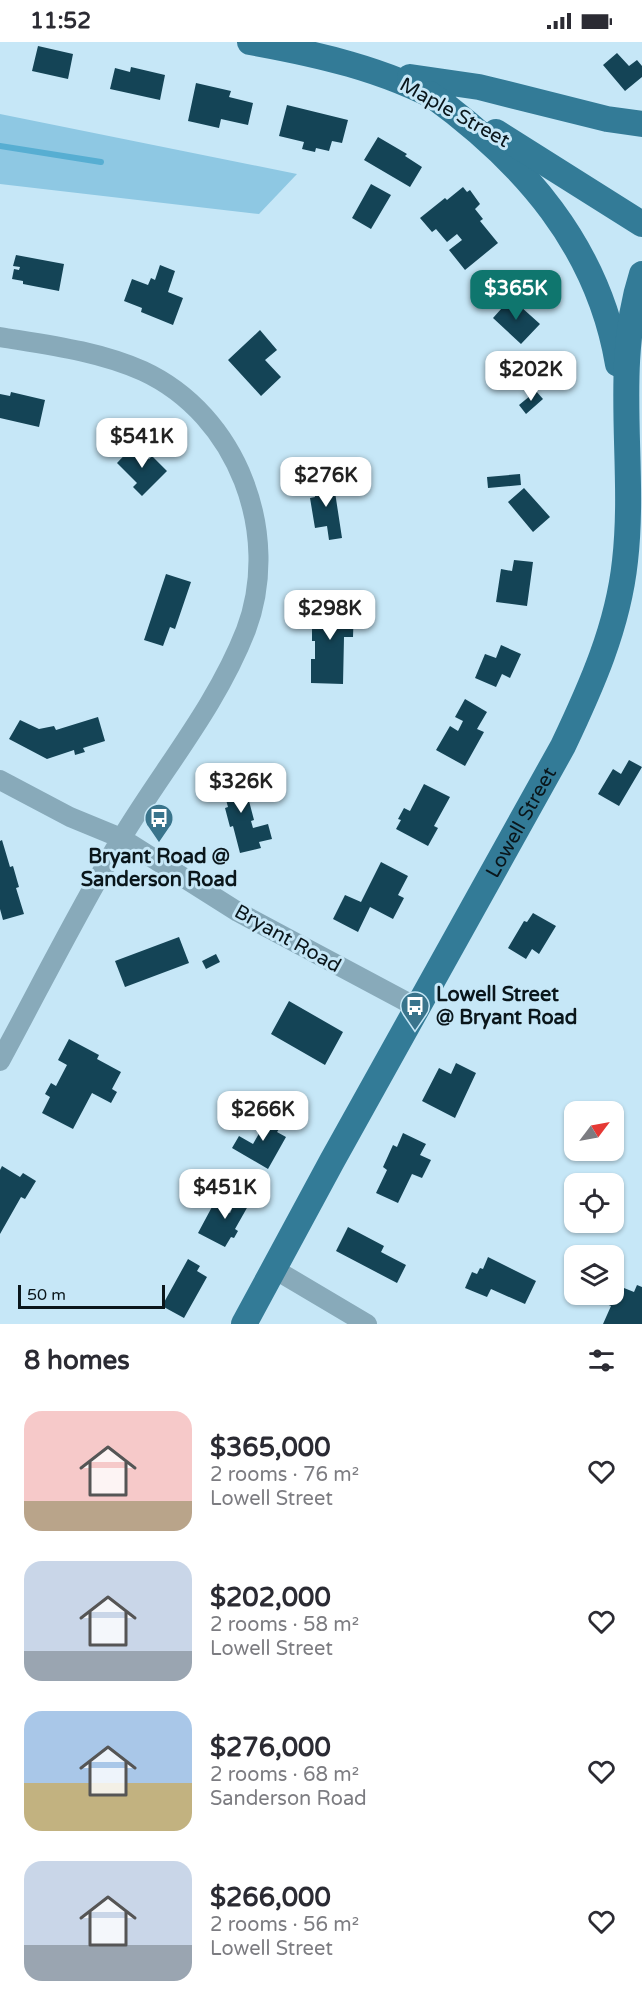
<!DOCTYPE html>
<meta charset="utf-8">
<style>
:root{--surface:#fff;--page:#f7f7f7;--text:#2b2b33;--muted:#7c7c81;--accent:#0f766e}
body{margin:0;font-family:"Varela Round",sans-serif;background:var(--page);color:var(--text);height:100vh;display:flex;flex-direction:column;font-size:22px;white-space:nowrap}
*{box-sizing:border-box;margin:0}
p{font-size:20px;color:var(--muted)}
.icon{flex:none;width:33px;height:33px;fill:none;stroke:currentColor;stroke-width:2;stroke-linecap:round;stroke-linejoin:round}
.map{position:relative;height:1282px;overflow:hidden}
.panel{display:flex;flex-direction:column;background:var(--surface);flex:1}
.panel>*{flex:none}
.needle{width:39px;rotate:58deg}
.controls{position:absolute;left:564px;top:1059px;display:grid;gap:12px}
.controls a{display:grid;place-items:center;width:60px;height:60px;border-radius:12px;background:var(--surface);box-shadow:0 2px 4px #0004;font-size:30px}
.scale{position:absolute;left:18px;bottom:15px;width:147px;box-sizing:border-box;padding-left:6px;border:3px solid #0a161b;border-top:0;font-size:16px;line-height:21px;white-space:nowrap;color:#0a161b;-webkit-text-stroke:4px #c6e7f7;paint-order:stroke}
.price{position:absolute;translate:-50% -51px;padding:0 14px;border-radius:12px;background:#fff;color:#222;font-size:20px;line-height:39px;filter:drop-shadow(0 2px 3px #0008)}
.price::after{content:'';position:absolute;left:50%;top:36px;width:18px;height:14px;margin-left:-9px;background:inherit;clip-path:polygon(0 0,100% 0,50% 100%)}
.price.current{background:var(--accent);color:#fff}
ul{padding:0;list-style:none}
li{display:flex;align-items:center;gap:18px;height:150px;padding:0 24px}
li span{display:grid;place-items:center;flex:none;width:168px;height:120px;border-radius:18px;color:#555}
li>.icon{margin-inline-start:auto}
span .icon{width:72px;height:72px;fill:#fffc;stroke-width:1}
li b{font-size:26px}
h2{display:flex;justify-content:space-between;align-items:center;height:72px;padding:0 24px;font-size:26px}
.status{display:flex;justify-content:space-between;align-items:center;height:42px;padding:0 30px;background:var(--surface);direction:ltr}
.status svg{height:16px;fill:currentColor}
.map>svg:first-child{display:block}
</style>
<div class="status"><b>11:52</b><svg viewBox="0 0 49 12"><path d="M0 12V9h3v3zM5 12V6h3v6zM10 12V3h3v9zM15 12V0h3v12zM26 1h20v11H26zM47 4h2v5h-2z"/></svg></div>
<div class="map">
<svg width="642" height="1282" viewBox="0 0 642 1282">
<rect width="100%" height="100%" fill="#c6e7f7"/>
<path fill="#8ec8e3" d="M0,72L297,132L259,172L0,142Z"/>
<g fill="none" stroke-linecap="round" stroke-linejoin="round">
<path stroke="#57aed2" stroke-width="6" d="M0,104L101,120"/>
</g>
<path fill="#144456" d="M38,4L73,12L68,37L32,29Z
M617,11L629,24L637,18L642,24V35L625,49L603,23Z
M131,25L165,33L160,58L110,47L115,26L130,30Z
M196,41L231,49L229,55L253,61L248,83L221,77L219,86L188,79Z
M287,63L348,78L342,101L332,99L329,109L316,106L315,110L302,107L304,100L279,94Z
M378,95L407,112L405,114L422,125L410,145L364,118Z
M371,142L391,153L371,187L352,176Z
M463,145L467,150L470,148L480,162L475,167L483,177L480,179L498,201L465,228L449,208L462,198L457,192L447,200L436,187L432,190L420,176L445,156L447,158Z
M16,213L64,222L59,249L23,242V239L12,237L14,227L19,228L20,225L13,224Z
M160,223L175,229L168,250L183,256L173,283L141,270L142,266L124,259L132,237L148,243L151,236L155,238Z
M511,256L540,282L521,302L493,276Z
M260,288L277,308L265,318L281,335L261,354L228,318Z
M536,349L543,357L526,372L519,363Z
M11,350L45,358L39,385L0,376V352L10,354Z
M134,403L149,417L152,414L167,429L142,454L133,445L137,441L117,421Z
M520,432L521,443L488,446L487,435Z
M333,437L342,496L329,498L327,484L315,486L310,456L315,455L313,440Z
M524,446L550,475L533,490L508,460Z
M514,518L533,520L527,564L496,560L501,527L512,529Z
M166,532L191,540L175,587L170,585L163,604L144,598Z
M312,562L354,563L353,595H344L343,642L311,641V617H315V599H312Z
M501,603L521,612L510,636L502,632L496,645L475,636L485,612L496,616Z
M465,657L487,670L477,687L484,690L465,724L436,708L450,684L458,689L463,679L455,675Z
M98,675L105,699L83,706L85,710L75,713L74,708L47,717L9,697L20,678L39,687L54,684L56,688Z
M629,718L642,725L619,764L598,752L613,727L621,732Z
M240,732L246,759H249L254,778L251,779L253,786L268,782L272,797L259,800L261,806L240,811L233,784L230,785L225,766L228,765L225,754L218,756L214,738Z
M424,742L450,755L434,784L438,786L428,804L396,787L401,778L398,777L404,766L410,769Z
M2,798L10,825L13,824L19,845L16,846L24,872L3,878L0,867V799Z
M381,820L408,834L398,853L404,856L393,877L370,865L358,890L333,877L345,853L361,860Z
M533,871L556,884L539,912L532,907L526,917L508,906L524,879L527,880Z
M179,895L189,921L125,945L115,919Z
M216,912L220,920L206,927L202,919Z
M289,959L343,990L325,1023L271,992Z
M69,997L99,1013L97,1017L121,1030L112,1047L117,1050L111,1061L92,1051L73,1087L42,1071L50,1055L45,1052L51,1041L56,1044L67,1023L58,1018Z
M456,1021L476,1031L455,1076L422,1059L439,1026L451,1032Z
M266,1069L284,1080L277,1090L286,1095L268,1127L232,1106L239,1094L253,1102L265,1081L260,1079Z
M403,1091L426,1102L420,1113L431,1118L422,1136L412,1132L398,1161L376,1151L387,1128L383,1125L393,1103L397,1105Z
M2,1124L20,1135L23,1131L36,1139L25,1157L21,1155L0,1192V1128Z
M234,1147L252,1157L235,1187L238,1189L234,1196L231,1195L225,1205L198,1191L213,1163L230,1171L235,1160L228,1157Z
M348,1185L384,1204L381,1210L406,1223L397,1241L336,1209Z
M488,1215L536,1239L525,1262L491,1247L487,1255L465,1246L472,1230L477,1232L480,1226L483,1227Z
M188,1217L200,1224L197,1229L207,1235L184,1276L162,1264Z
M614,1242L634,1250L637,1243L642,1245V1282H603L611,1264L602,1260L605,1252H614Z"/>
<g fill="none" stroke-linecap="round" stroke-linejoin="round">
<path stroke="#88aaba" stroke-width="20" d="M0,295C49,303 98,309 143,329C238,373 282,492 246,588C216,665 163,727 121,797C78,869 40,945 0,1019
M0,738L70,775L121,796L238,870L418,966
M274,1227L367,1282"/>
<g stroke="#337b97" stroke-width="26">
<path d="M250,0C317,12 384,27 444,60"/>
<path d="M410,35L479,45L607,77L642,82"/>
<path d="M430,52C524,120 598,204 618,322"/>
<path d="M496,90L642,182"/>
<path id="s1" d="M244,1282L332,1119L563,704C591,645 618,585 625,519C636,423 612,325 642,232"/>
</g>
</g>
<defs>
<g id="bus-pin" transform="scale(1.5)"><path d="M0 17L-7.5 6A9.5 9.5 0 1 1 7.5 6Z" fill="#39748c" stroke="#c6e7f7"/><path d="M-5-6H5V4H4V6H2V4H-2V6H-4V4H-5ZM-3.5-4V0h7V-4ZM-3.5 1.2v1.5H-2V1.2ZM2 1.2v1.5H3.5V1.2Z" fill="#fff"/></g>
</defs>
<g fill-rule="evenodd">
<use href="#bus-pin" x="159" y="776"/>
<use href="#bus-pin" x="415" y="964"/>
</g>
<g text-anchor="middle" stroke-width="6" stroke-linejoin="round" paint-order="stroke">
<g font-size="20" fill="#0a161b" stroke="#c6e7f7">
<text transform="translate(455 70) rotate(29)" y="7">Maple Street</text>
<text dy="7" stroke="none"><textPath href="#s1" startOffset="573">Lowell Street</textPath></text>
<text transform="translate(288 896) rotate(29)" y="7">Bryant Road</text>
</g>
<g font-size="20" font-weight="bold" fill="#0a161b" stroke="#c6e7f7">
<text x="159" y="821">Bryant Road @<tspan x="159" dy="23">Sanderson Road</tspan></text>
<text x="436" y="959" text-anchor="start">Lowell Street<tspan x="436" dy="23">@ Bryant Road</tspan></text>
</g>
</g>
</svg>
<div class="controls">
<a><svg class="needle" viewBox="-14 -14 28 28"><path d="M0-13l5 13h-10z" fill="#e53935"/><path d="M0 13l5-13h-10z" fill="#7c7c81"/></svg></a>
<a><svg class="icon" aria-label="locate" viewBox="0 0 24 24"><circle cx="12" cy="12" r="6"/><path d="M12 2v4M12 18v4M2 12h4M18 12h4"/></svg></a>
<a><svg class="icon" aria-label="layers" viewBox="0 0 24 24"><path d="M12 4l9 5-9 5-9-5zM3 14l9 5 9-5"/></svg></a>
</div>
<div class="scale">50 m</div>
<b class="price current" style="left:516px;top:279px">$365K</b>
<b class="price" style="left:531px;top:360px">$202K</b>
<b class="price" style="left:142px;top:427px">$541K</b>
<b class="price" style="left:326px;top:466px">$276K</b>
<b class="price" style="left:330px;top:599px">$298K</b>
<b class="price" style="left:241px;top:772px">$326K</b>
<b class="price" style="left:263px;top:1100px">$266K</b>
<b class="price" style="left:225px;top:1178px">$451K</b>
</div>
<section class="panel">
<h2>8 homes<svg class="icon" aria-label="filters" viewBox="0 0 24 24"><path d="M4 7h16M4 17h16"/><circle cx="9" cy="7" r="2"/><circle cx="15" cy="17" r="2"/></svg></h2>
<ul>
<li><span style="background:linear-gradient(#f6c9c9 75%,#b9a48a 0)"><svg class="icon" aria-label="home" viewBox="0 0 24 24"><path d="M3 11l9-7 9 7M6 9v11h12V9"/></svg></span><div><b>$365,000</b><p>2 rooms · 76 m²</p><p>Lowell Street</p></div><svg class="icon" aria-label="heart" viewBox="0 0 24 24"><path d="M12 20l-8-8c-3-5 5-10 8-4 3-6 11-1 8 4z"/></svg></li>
<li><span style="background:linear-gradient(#c9d6e8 75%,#9aa5b1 0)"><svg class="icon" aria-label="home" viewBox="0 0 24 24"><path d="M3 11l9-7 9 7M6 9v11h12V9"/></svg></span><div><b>$202,000</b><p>2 rooms · 58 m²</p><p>Lowell Street</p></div><svg class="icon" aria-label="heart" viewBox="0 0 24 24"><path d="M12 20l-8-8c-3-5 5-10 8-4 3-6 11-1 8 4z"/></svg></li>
<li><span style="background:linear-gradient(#a9c7e8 60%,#c2b280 0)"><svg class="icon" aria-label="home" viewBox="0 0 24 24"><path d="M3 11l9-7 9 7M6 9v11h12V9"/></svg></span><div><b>$276,000</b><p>2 rooms · 68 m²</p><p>Sanderson Road</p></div><svg class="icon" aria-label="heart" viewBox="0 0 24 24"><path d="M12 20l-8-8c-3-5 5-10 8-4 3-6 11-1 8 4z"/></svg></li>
<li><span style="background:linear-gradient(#c9d6e8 70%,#9aa5b1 0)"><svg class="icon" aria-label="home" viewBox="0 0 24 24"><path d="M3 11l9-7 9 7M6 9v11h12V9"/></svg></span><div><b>$266,000</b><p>2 rooms · 56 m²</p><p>Lowell Street</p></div><svg class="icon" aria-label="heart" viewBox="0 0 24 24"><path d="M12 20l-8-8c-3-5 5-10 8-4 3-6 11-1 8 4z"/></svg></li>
</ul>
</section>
